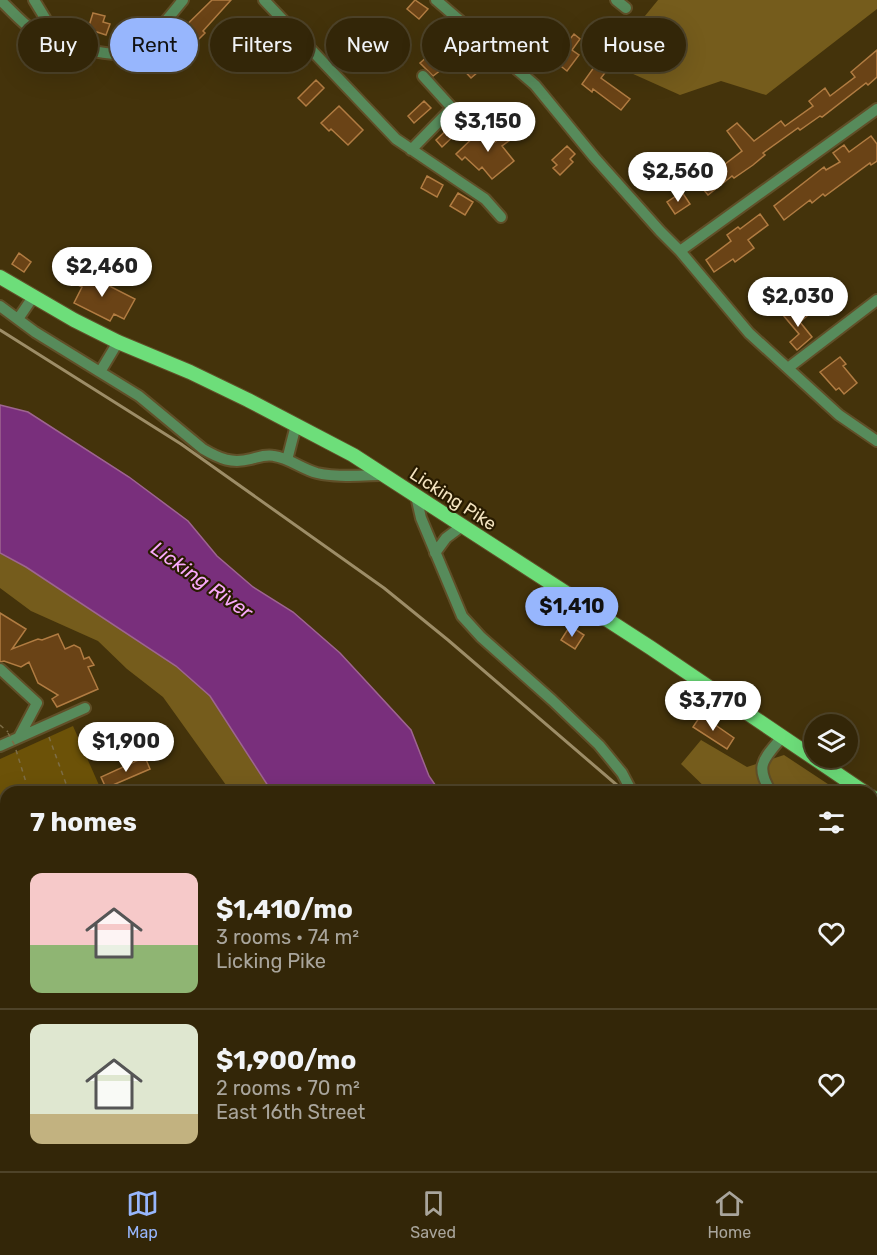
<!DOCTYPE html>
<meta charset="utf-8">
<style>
:root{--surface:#332608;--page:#3e3216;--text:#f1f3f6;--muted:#a9a59c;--line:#4e4329;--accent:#97b6fd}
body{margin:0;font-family:Rubik,sans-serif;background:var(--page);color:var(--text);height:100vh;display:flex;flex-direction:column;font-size:22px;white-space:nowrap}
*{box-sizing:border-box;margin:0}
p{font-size:20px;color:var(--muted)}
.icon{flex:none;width:33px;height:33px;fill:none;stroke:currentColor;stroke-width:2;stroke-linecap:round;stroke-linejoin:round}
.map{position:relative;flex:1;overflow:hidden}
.side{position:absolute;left:0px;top:786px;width:878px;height:386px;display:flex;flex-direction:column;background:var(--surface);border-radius:18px 18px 0 0;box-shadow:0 6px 24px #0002,0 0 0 2px var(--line)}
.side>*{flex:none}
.banner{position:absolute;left:18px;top:18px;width:842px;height:54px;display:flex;gap:12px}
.buttons{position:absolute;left:804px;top:714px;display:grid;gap:12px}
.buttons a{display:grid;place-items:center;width:54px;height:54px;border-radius:50%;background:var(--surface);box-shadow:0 6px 24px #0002,0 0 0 2px var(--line);font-size:30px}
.price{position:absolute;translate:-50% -51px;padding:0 14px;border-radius:21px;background:#fff;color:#222;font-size:20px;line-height:39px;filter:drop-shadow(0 2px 3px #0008)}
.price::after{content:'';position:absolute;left:50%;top:36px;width:18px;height:14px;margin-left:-9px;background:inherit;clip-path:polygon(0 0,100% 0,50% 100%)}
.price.active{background:var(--accent);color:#111}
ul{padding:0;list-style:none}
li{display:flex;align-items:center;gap:18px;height:150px;padding:0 30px}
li+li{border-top:2px solid var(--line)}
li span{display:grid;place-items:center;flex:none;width:168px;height:120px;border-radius:12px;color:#555}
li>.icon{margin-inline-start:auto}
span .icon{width:72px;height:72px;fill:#fffc;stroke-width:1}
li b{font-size:26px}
h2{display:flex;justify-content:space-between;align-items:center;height:72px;padding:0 30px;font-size:26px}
.tag{padding:0 21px;border-radius:27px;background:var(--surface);box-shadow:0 6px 24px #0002,0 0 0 2px var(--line);font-size:21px;line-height:54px}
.tag.active{background:var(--accent);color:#111}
.dock{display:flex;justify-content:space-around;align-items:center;height:84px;border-top:2px solid var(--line);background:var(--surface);font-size:16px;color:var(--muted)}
.dock a{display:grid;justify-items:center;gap:3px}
.dock .active{color:var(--accent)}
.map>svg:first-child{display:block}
</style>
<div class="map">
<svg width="877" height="1171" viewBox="0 0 877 1171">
<rect width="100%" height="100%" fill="#44330b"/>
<path fill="#6c5208" d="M73,726L102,792H6V825L0,807V759Z
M127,1166H398V1171H124L128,1169Z"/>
<path fill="#755c1c" d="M658,0H877V9L766,95L721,81L680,95L622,69L640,22Z
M0,553L26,567L176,666L210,696L272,792H231L163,697L127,669L98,641L31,611L0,588Z
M701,740L747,767L784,755L840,792H710L681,764Z
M872,813L877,816V888L872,884Z
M264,1166H398V1171H268Z"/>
<path fill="#792f7c" stroke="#9e6590" stroke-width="1.5" d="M0,405L28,412L129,477L188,521L217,556L253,587L293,612L340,653L411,730L429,776L440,792H272L210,696L176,666L26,567L0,553Z
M398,1166H541L542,1171H398Z"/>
<path fill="#6a4316" stroke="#b17c42" stroke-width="1.5" d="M212,0H231L203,31L205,33L198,40L196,38L174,61L162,49Z
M415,0L428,9L419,19L407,9Z
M93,13L105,16L103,22L110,24L106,35L88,29Z
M259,17L270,27L242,56L232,46Z
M347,31L359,43L365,38L373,47L358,60L348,49L342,54L333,44Z
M574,34L580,39L572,50L579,55L567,71L553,60Z
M877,50V77L868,85L866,83L822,117L820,116L800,130L798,128L763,153L765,155L753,165L734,178L732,176L708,195L699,184L742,151L727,131L737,123L754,141L781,121L785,126L813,106L809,101L825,88L830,96L855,77L851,72Z
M478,52L485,60L475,69L478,72L471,78L459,65L468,57L470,59Z
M428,56L441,70L433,76L420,63Z
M597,63L607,70L601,78L630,99L621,110L593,89L592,92L582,84Z
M316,80L324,88L306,106L298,98Z
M424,101L431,108L414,123L408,116Z
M474,104L481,110L442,147L436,140Z
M339,106L363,130L348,145L331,129L329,131L321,123Z
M482,129L495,142L512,129L517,135L502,146L514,161L492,179L482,167L479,170L465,157L462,160L456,154Z
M871,136L877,144V161L871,165L870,163L825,196L823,194L812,203L810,200L784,220L774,206L824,167L826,170L840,162L833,153L844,145L849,152Z
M567,146L575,154L570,159L573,162L560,175L553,168L557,165L552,160Z
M427,176L443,185L437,197L421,188Z
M682,192L690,204L675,214L667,202Z
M458,193L473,202L465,215L450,206Z
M760,214L768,225L748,240L754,248L735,262L733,259L714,272L706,260L731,241L727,235L738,227L740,229Z
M19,253L31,262L24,272L12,264Z
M80,271L135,299L124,319L114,314L110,321L74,303L82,287L74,283Z
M790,309L794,315L801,309L807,316L800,322L812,337L797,350L790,342L799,334L783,315Z
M840,357L846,364L843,366L857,383L844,394L839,388L836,390L820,372Z
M0,613L26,629L12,649L38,639L42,640L58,634L65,649L74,645L80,648L84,659L89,657L94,665L88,667L98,689L57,707L52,699L58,695L38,683L29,662L21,667L4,661L0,662Z
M570,626L584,635L575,649L561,640Z
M701,715L734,738L727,749L693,727Z
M145,757L150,769L106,788L101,777Z"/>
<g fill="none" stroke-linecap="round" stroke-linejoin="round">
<g stroke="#604f28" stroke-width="14">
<path id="minor" d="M0,0C11,10 22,23 34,31C48,42 117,60 131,52C151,41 169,17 183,0
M34,0L45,18L55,42
M264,0L396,139L485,199L501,217
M436,0L535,85L594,157L660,231L680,251L749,333L839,415L877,441
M616,0L626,8
M411,150L452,108L423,76
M680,251L877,109
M0,306L35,332L139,396L203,449C220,459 232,464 251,459C259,457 266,454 274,456C289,458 302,469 317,473C338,478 361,475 382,475
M18,319L33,297
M788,368L877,300
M100,372L118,342
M287,460L296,425
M416,496L421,518L462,616L481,637L552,700L599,745L622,773L632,792
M435,553L446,538L462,526
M0,669L37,703L19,737
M0,746L85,708
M771,792C754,765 764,759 782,737
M0,885L6,882
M0,987L6,1002
M0,1019L6,1016
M872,1152L877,1162
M0,1155L6,1152
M77,1166L79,1171
M852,1166L855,1171"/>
</g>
<g stroke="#604f28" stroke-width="16">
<path id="major" d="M0,277L74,320L118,342L190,372L248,400L353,455L651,648L864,792
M872,797L877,800"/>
</g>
<path stroke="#7d6d46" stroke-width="1.5" stroke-dasharray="4.5 4.5" stroke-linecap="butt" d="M0,725L8,732
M49,737L69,792
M16,750L29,792
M0,962L6,959
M204,1166L209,1171
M297,1166L300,1171"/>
<use href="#minor" stroke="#578b5b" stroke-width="10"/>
<use href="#major" stroke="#6dde7a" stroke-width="14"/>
<path stroke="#9d8d67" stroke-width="3" d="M0,330L181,444L384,588L448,640L625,792
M872,1033L877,1041"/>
<path stroke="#7d6d46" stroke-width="1.5" stroke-dasharray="4.5 4.5" stroke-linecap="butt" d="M8,733L15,746"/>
</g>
<g text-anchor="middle" stroke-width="4.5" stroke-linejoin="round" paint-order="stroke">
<g font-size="18" fill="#f4e4c0" stroke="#281b00">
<text transform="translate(453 499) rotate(33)" y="6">Licking Pike</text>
</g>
<g font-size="20" font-style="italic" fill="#f8a9fa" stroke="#281b00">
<text transform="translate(202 580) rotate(35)" y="7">Licking River</text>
</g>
</g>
</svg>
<div class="buttons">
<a><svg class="icon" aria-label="layers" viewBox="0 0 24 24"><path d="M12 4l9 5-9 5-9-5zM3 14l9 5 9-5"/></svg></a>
</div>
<b class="price" style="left:488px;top:153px">$3,150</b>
<b class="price" style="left:678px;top:203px">$2,560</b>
<b class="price" style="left:102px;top:298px">$2,460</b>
<b class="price" style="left:798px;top:328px">$2,030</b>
<b class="price active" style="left:572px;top:638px">$1,410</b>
<b class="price" style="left:713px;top:732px">$3,770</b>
<b class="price" style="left:126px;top:773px">$1,900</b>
<div class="banner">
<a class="tag">Buy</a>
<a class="tag active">Rent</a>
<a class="tag">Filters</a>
<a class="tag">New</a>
<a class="tag">Apartment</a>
<a class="tag">House</a>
</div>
<section class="side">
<h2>7 homes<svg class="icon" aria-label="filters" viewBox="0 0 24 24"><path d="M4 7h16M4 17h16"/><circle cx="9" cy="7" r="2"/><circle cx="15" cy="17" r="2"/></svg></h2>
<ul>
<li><span style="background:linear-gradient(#f6c9c9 60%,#8fb573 0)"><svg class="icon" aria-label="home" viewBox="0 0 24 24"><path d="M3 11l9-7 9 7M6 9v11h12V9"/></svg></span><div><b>$1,410/mo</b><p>3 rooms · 74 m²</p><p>Licking Pike</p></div><svg class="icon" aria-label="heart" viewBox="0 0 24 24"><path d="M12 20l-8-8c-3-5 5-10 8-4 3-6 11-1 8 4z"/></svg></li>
<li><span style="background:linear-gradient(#dfe7d0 75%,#c2b280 0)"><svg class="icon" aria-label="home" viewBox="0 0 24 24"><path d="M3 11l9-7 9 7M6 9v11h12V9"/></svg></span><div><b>$1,900/mo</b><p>2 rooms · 70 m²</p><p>East 16th Street</p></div><svg class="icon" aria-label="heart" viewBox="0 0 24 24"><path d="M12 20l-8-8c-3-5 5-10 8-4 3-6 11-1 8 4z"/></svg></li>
</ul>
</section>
</div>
<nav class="dock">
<a class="active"><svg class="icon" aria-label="map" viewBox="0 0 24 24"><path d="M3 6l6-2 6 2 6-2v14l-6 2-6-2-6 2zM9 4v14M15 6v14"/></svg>Map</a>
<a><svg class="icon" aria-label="saved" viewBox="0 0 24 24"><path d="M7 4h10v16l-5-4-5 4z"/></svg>Saved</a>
<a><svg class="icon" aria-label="home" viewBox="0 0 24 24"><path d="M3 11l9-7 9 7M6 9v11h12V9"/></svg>Home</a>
</nav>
